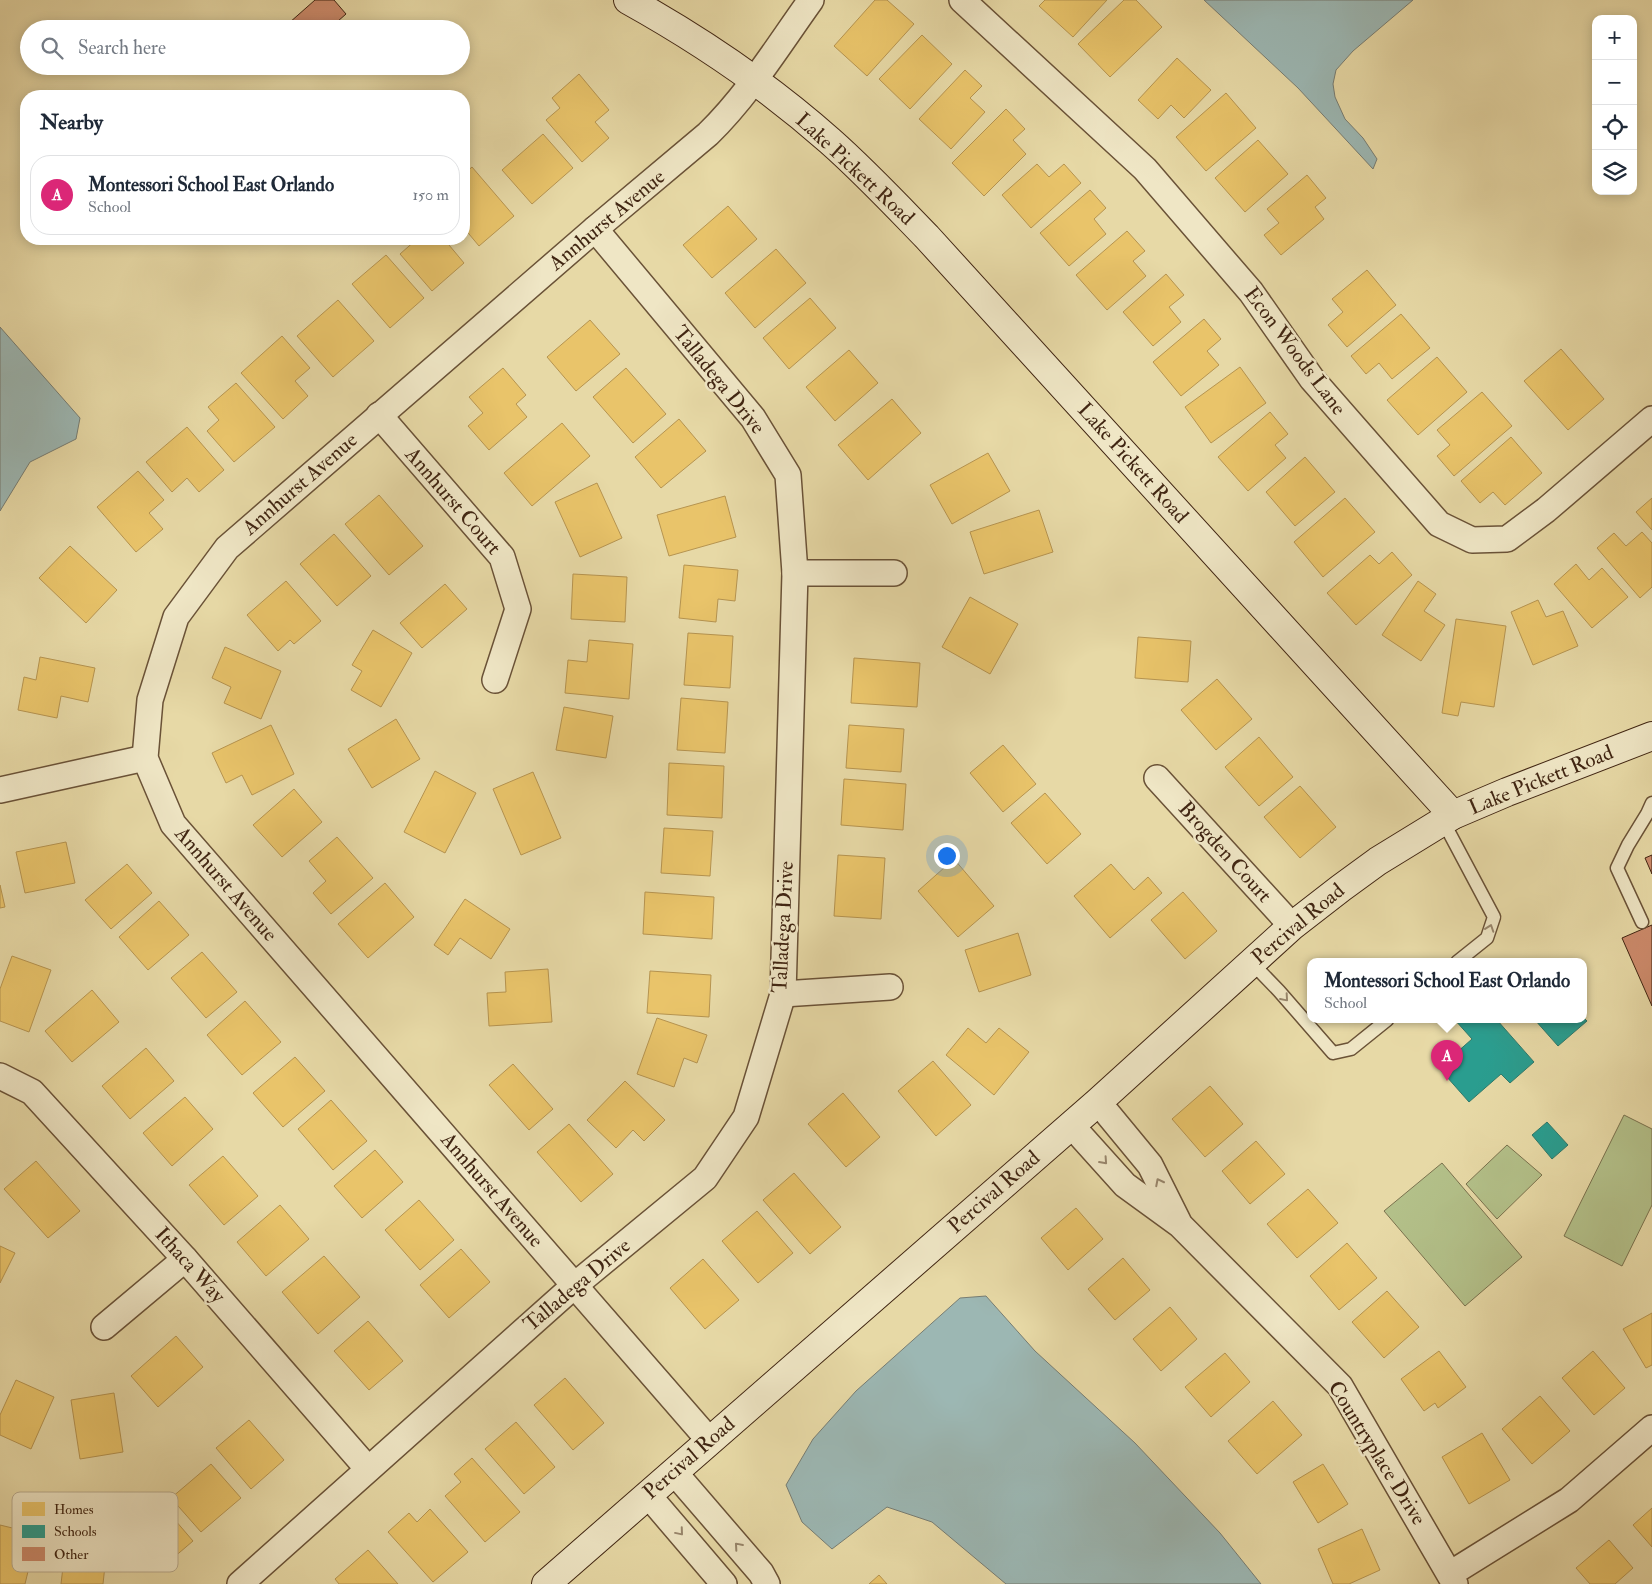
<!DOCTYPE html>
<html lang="en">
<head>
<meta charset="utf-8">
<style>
	:root { --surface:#fff; --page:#f2f2f3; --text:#1f2937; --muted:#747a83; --line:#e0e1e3; --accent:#db2777 }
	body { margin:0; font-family:"IM FELL Double Pica",serif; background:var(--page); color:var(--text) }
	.controls { position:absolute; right:15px; top:15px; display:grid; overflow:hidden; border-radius:10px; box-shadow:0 2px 12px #0003 }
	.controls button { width:45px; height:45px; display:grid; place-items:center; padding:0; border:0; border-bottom:1px solid var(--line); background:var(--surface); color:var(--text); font:25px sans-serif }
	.you { position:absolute; left:946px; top:855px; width:18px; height:18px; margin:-12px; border:4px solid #fff; border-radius:50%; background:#1a73e8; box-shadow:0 0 0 8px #1a73e833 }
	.badge { display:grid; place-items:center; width:32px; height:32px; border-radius:50%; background:var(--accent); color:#fff; font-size:16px; font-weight:700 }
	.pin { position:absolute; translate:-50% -41px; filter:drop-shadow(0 1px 2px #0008) }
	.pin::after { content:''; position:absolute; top:26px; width:18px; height:15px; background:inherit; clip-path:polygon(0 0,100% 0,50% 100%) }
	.popup { position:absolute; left:1307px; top:958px; width:280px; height:65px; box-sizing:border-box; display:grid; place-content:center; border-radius:10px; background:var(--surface); filter:drop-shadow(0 1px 4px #0005); font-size:16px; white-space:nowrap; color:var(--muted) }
	.popup b { font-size:19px; color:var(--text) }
	.popup::after { content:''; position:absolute; left:50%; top:100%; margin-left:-10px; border:10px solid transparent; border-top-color:var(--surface) }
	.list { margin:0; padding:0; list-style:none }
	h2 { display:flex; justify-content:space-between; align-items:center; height:65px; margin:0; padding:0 20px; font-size:21px }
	h2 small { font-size:16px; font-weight:400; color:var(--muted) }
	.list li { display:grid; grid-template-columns:32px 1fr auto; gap:15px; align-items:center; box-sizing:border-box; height:80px; margin:0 10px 10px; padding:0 10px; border:1px solid var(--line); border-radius:20px }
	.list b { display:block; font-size:19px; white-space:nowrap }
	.list p { margin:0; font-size:16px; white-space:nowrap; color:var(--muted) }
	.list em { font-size:16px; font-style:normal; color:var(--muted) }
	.icon { flex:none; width:28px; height:28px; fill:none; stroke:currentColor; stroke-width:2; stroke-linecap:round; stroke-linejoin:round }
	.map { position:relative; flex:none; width:1652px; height:1584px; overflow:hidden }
	.search { position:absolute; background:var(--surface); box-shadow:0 2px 12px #0003; left:20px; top:20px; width:450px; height:55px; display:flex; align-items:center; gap:12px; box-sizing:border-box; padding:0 18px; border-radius:28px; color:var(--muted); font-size:19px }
	.panel { position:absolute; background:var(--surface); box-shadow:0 2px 12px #0003; left:20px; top:90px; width:450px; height:155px; border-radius:20px }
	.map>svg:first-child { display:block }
</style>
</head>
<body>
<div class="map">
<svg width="1652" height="1584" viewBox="0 0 1652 1584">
	<rect width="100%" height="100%" fill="#e7d9a6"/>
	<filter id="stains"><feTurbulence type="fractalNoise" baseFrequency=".004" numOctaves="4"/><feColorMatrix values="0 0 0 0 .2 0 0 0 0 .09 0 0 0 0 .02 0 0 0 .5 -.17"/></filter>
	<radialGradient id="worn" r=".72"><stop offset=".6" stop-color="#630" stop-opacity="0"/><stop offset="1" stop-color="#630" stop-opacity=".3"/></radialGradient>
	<!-- green -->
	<g fill="#b3c089" stroke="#7a724e">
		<path d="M1624,1115L1652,1129V1205L1622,1266L1564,1236Z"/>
		<path d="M1507,1145L1542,1175L1497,1219L1466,1184Z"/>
		<path d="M1442,1163L1522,1257L1465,1306L1384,1211Z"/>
	</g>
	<!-- water -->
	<g fill="#9cb7b3" stroke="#777d73">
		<path d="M1204,0H1413L1353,51L1336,70L1333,84L1335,97L1345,119L1363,138L1377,159L1373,169L1298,88Z"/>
		<path d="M0,327L80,418L76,439L30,462L0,511Z"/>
		<path d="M986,1296L1035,1351L1135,1443L1220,1533L1261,1584H1006L932,1522L887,1507L832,1549L802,1522L786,1485L813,1439L856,1391L960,1298Z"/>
	</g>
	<!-- homes -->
	<g fill="#e9c46a" stroke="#b69450">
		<path d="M875,0H887L914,24L867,76L834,46Z"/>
		<path d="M1045,0H1107L1073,37L1039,6Z"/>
		<path d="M1124,0H1136L1162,27L1110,77L1078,44Z"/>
		<path d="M922,35L952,64L910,109L879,79Z"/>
		<path d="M1177,58L1211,90L1184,118L1171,105L1158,119L1138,100Z"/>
		<path d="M965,70L982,86L970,98L985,112L951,149L919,119Z"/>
		<path d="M579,74L609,110L595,122L609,138L582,162L546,120L560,108L552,98Z"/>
		<path d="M1226,93L1256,128L1206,171L1176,137Z"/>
		<path d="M1006,109L1025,129L1013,140L1026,154L984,196L952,163Z"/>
		<path d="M543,134L573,168L532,204L502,170Z"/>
		<path d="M1258,140L1288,174L1245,212L1215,178Z"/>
		<path d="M1037,164L1049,177L1064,164L1081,183L1031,228L1002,195Z"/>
		<path d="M472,167L514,216L479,246L464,228V174Z"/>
		<path d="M1307,175L1326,198L1315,207L1324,219L1281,255L1264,235L1279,223L1267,209Z"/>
		<path d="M1090,190L1106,208L1094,219L1106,234L1069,266L1040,233Z"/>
		<path d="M728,206L757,239L712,278L683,245Z"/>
		<path d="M1127,231L1145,251L1133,261L1146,276L1107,310L1076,275Z"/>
		<path d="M417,239H444L464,263L432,291L400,254Z"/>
		<path d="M776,249L806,283L755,328L725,293Z"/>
		<path d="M386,255L424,298L390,328L352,284Z"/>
		<path d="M1367,270L1396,305L1347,347L1328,325L1343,312L1332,299Z"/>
		<path d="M1166,274L1184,295L1169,307L1181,322L1153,346L1123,312Z"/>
		<path d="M810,298L836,328L789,369L763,338Z"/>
		<path d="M338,300L374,341L333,377L297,336Z"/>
		<path d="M1401,314L1430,348L1392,379L1379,363L1366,374L1351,356Z"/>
		<path d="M1204,319L1221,339L1207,351L1219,365L1181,396L1153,362Z"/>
		<path d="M590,320L620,354L576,391L547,357Z"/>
		<path d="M282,336L310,368L295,381L308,396L283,419L241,373Z"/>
		<path d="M1561,349L1604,399L1568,430L1524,381Z"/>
		<path d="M849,350L878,383L835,421L806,387Z"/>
		<path d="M1437,357L1467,392L1418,435L1387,400Z"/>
		<path d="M1240,367L1266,403L1211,443L1185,407Z"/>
		<path d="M503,368L526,395L516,404L527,417L489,450L468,426L483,413L469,397Z"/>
		<path d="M626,368L666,414L633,443L593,397Z"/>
		<path d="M236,383L275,427L234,462L207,431L219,420L208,407Z"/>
		<path d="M1482,392L1512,426L1454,476L1437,456L1450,445L1437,430Z"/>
		<path d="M892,399L921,433L868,480L838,445Z"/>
		<path d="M1270,412L1288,434L1275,445L1286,458L1248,491L1218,457Z"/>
		<path d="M679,419L706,451L661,488L635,457Z"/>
		<path d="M562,423L590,456L532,506L504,473Z"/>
		<path d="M187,427L224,470L199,492L187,478L172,492L146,462Z"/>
		<path d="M1511,437L1542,473L1505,505L1493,492L1480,503L1461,481Z"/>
		<path d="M988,453L1010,491L952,524L930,485Z"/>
		<path d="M1305,457L1335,492L1295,526L1266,492Z"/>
		<path d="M138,471L164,500L149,513L163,529L136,552L97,507Z"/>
		<path d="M597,483L622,538L580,557L555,502Z"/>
		<path d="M379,495L423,546L389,575L345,524Z"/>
		<path d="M725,496L736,537L669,556L657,515Z"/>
		<path d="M1345,498L1375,532L1323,577L1294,542Z"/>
		<path d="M1652,498V530L1636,512Z"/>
		<path d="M1039,510L1053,552L984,574L970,532Z"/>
		<path d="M1642,532L1652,543V587L1640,598L1597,548L1614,533L1626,546Z"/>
		<path d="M334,534L371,576L337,606L300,564Z"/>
		<path d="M70,546L117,590L86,623L39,578Z"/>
		<path d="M1392,552L1412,575L1356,625L1327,593L1370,555L1379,564Z"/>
		<path d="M1576,564L1589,580L1602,568L1628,597L1592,628L1554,584Z"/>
		<path d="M684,565L738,570L735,601L718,599L716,622L679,618Z"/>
		<path d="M573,574L627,577L625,622L571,619Z"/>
		<path d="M286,581L321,621L294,644L290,640L278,651L247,615Z"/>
		<path d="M1418,581L1436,594L1424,611L1445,625L1421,661L1382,635Z"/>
		<path d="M445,584L467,609L422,648L400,623Z"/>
		<path d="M970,597L1018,624L990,674L942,647Z"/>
		<path d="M1538,600L1546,617L1563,611L1578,646L1533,665L1511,612Z"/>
		<path d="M1456,619L1506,626L1494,707L1461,702L1458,716L1442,713Z"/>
		<path d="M373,630L412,653L381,707L351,690L362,671L352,665Z"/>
		<path d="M688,633L733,636L730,688L684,685Z"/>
		<path d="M1138,637L1191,641L1188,682L1135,678Z"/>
		<path d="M589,640L633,644L629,699L565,693L568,660L587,662Z"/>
		<path d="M225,647L281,671L261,719L224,703L231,687L212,678Z"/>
		<path d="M40,657L95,668L88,702L61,696L57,718L18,710L24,677L36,680Z"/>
		<path d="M854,658L920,663L917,707L851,703Z"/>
		<path d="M1217,679L1252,719L1216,750L1181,710Z"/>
		<path d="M681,698L728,702L725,753L677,750Z"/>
		<path d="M564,707L613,716L606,758L556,750Z"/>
		<path d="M396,719L420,759L372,788L348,749Z"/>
		<path d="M271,725L294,774L252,795L242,775L226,783L212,753Z"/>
		<path d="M849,725L904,729L901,772L846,768Z"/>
		<path d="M1259,737L1293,777L1259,806L1225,767Z"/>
		<path d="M1003,745L1036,784L1003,812L970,773Z"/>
		<path d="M669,763L724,766L722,818L667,815Z"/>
		<path d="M435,771L476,793L445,853L404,832Z"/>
		<path d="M533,772L561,838L521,855L493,789Z"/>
		<path d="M844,779L906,784L903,830L841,825Z"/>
		<path d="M1300,786L1336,827L1300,858L1264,817Z"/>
		<path d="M294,789L322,822L282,857L253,825Z"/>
		<path d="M1045,793L1081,834L1047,864L1011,823Z"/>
		<path d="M664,828L713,831L710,876L661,873Z"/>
		<path d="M337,837L373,878L331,914L313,893L326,881L309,861Z"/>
		<path d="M66,842L75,883L25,893L16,852Z"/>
		<path d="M838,855L885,858L881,919L834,916Z"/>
		<path d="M954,859L994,906L958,937L918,891Z"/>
		<path d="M127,864L152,893L111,929L85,900Z"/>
		<path d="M1111,864L1134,890L1148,877L1162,893L1110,938L1074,896Z"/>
		<path d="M385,883L414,917L368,958L338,924Z"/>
		<path d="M0,885L5,907L0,908Z"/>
		<path d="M645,892L714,897L712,939L643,934Z"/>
		<path d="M1183,892L1217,931L1185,959L1151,920Z"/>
		<path d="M465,899L510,929L491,959L460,938L448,955L434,945Z"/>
		<path d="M159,901L189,935L148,970L119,937Z"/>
		<path d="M1018,933L1031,975L979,992L965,950Z"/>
		<path d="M202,952L237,992L206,1018L171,978Z"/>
		<path d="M12,956L51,970L29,1032L0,1021V989Z"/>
		<path d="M548,969L552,1022L489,1026L487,993L506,992L505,972Z"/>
		<path d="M650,971L711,975L709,1017L647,1013Z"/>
		<path d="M92,990L119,1022L72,1062L45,1031Z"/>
		<path d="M245,1001L281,1042L242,1075L207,1035Z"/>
		<path d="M657,1018L707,1035L697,1063L684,1058L674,1087L637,1074Z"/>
		<path d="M968,1028L986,1043L999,1028L1029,1052L994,1095L946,1055Z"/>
		<path d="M146,1048L174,1081L130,1119L102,1086Z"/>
		<path d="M295,1057L325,1091L283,1127L253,1093Z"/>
		<path d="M933,1061L971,1105L936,1136L898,1091Z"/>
		<path d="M513,1064L553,1109L529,1130L489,1085Z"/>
		<path d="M625,1081L665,1120L644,1141L633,1130L616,1148L587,1120Z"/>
		<path d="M1210,1086L1243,1124L1205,1157L1172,1119Z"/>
		<path d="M843,1093L880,1137L846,1167L808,1124Z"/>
		<path d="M185,1097L213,1129L172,1166L143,1133Z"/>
		<path d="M331,1100L367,1141L333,1170L298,1129Z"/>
		<path d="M569,1124L613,1174L581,1202L537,1152Z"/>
		<path d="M1256,1141L1285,1174L1250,1204L1222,1171Z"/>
		<path d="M375,1150L403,1182L362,1218L334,1186Z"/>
		<path d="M223,1156L258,1196L224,1225L189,1185Z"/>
		<path d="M36,1161L80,1211L48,1238L4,1189Z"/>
		<path d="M794,1173L841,1227L810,1254L763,1200Z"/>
		<path d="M1308,1189L1338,1223L1297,1258L1267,1224Z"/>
		<path d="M419,1200L454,1240L420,1270L385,1230Z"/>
		<path d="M280,1205L309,1239L266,1276L237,1242Z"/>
		<path d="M1076,1208L1103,1239L1068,1270L1041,1238Z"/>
		<path d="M757,1211L793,1253L758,1283L722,1241Z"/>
		<path d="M1347,1243L1377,1278L1339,1310L1310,1276Z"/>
		<path d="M0,1246L15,1253L0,1283Z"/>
		<path d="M461,1249L490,1282L449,1318L420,1285Z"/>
		<path d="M324,1256L360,1297L318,1334L282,1292Z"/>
		<path d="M1123,1258L1150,1290L1115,1320L1088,1289Z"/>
		<path d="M703,1259L739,1300L705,1329L670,1288Z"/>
		<path d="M1387,1291L1419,1327L1384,1358L1352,1322Z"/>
		<path d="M1170,1307L1197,1339L1161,1371L1133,1339Z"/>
		<path d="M1652,1313V1365L1646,1368L1623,1329Z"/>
		<path d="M368,1321L403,1361L369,1390L334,1351Z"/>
		<path d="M176,1336L203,1367L158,1407L131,1376Z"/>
		<path d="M1439,1351L1466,1387L1438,1408L1435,1403L1424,1411L1401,1379Z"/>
		<path d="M1593,1351L1625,1388L1594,1415L1562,1378Z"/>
		<path d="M1225,1353L1250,1382L1211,1417L1185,1387Z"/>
		<path d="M565,1378L604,1423L573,1450L534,1405Z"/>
		<path d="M16,1380L54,1397L31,1449L0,1435V1415Z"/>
		<path d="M114,1393L123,1452L80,1459L71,1400Z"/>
		<path d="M1540,1396L1570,1431L1532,1464L1502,1429Z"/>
		<path d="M1273,1401L1302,1435L1257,1474L1228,1441Z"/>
		<path d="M249,1420L284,1460L251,1489L216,1448Z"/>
		<path d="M516,1422L555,1467L524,1494L485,1449Z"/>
		<path d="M1482,1433L1510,1480L1469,1504L1442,1457Z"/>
		<path d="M472,1458L520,1512L485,1542L445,1496L461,1482L454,1474Z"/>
		<path d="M211,1464L241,1498L201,1532L171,1498Z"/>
		<path d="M1323,1464L1348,1504L1318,1523L1293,1482Z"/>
		<path d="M157,1499L193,1541L159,1570L123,1528Z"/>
		<path d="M1652,1508V1547L1633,1525Z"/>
		<path d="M430,1509L468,1552L433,1582L388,1532L409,1513L417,1522Z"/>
		<path d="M68,1524L109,1528L103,1584H61Z"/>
		<path d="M0,1525L37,1534L25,1584H0Z"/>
		<path d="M1362,1529L1380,1570L1349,1584H1333L1318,1549Z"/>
		<path d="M1609,1540L1633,1568L1615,1584H1590L1576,1568Z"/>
		<path d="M368,1550L398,1584H339L335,1579Z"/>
		<path d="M879,1575L887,1584H869Z"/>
	</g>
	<!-- schools -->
	<g fill="#2a9d8f" stroke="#31796a">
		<path d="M1583,1017L1587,1021L1558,1046L1535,1020H1583Z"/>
		<path d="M1455,1020H1497L1534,1062L1510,1083L1501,1074L1469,1102L1439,1068L1472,1039Z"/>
		<path d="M1547,1122L1568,1145L1552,1159L1532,1135Z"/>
	</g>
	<!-- building -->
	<g fill="#cd8b6c" stroke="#402512">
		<path d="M315,0H334L346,14L329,29H294L289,23Z"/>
		<path d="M1652,855V874L1645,858Z"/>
		<path d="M1652,925V1006L1622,938Z"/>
	</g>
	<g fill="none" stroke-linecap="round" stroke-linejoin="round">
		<!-- lane casing -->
		<g stroke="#6a5237" stroke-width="15">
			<g id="lane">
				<path d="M1443,821L1494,917L1487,938L1457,962"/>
				<path d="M1642,922L1617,868L1628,845L1647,814L1652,803"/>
				<path d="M1252,963L1279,991L1333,1053L1351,1049L1387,1020"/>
			</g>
		</g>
		<!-- street casing -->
		<g stroke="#6a5237" stroke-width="28">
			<g id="street">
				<path d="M962,0L1145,169L1251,292L1312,379L1439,524L1472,540L1507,539L1546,510L1652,419"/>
				<path d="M379,415L502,557L518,609L495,680"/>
				<path d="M795,573H894"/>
				<path d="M1157,778L1292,926"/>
				<path d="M0,790L145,758"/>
				<path d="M783,994L890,987"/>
				<path d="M0,1076L32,1092L185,1259L368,1469"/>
				<path d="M1098,1102L1150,1165L1178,1221"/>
				<path d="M1071,1125L1125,1185L1180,1225L1340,1386L1455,1584"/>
				<path d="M104,1327L185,1259"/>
				<path d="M709,1440L173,824L145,758L150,700L176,617L227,548L595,229L708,134C748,95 778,46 811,0"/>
				<path d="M674,1472L761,1573L767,1584"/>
				<path d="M648,1495L724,1584"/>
				<path d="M1450,1574L1569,1500L1652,1428"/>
				<path d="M240,1584L575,1285L705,1178L746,1117L783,994L795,573L788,475L753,418L595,229"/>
			</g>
		</g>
		<!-- secondary casing -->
		<g stroke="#402512" stroke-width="30">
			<g id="secondary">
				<path d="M628,0C700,40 768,86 830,141C864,171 895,204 927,237L1453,815"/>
				<path d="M546,1584L1098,1102L1292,926L1341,888L1378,861L1453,815L1507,792L1652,736"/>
			</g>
		</g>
		<!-- lane -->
		<use href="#lane" stroke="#efe6c5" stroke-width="12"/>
		<!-- street -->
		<use href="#street" stroke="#efe6c5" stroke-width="25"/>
		<!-- secondary -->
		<use href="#secondary" stroke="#efe6c5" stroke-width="28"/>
	</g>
	<!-- one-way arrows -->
	<defs><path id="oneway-chevron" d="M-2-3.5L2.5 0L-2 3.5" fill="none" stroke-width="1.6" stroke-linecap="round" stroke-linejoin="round" transform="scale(1.25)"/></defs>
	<g stroke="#98866c">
		<use href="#oneway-chevron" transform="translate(1490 928) rotate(-71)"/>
		<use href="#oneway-chevron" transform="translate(1285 998) rotate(49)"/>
		<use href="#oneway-chevron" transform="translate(1104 1161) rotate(48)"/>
		<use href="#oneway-chevron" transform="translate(1159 1182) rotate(-117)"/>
		<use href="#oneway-chevron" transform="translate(680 1532) rotate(50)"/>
		<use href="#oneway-chevron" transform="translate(738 1546) rotate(-131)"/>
	</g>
	<g text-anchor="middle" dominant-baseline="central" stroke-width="5" stroke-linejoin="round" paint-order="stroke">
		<!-- street labels -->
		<g font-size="21" fill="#402512" stroke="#efe6c5">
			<text transform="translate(855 169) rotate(43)">Lake Pickett Road</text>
			<text transform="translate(607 220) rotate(-40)">Annhurst Avenue</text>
			<text transform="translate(1295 351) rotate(53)">Econ Woods Lane</text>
			<text transform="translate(719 380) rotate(51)">Talladega Drive</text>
			<text transform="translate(1133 463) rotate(48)">Lake Pickett Road</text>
			<text transform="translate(300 484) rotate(-41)">Annhurst Avenue</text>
			<text transform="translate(453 501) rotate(49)">Annhurst Court</text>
			<text transform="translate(1541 780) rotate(-22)">Lake Pickett Road</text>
			<text transform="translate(1225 852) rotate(48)">Brogden Court</text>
			<text transform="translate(226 884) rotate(49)">Annhurst Avenue</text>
			<text transform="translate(1298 924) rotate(-40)">Percival Road</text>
			<text transform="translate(783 927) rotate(-87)">Talladega Drive</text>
			<text transform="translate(492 1190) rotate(49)">Annhurst Avenue</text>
			<text transform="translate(994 1192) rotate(-41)">Percival Road</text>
			<text transform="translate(190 1265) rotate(48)">Ithaca Way</text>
			<text transform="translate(577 1285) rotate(-40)">Talladega Drive</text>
			<text transform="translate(1377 1453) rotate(58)">Countryplace Drive</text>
			<text transform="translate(689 1458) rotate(-41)">Percival Road</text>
		</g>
	</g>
	<!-- legend -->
	<rect x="12" y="1492" width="166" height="80" rx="8" fill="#efe6c5" stroke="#baac8f" stroke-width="1"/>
	<rect x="22" y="1502" width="23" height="14" fill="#e9c46a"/>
	<rect x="22" y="1525" width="23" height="13" fill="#2a9d8f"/>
	<rect x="22" y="1547" width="23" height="14" fill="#cd8b6c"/>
	<g font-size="14" fill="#402512">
		<text x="54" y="1514">Homes</text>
		<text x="54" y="1536">Schools</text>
		<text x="54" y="1559">Other</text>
	</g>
	<rect width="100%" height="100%" filter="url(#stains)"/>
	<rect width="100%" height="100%" fill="url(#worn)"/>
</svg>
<div class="controls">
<button>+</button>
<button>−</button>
<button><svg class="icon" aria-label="locate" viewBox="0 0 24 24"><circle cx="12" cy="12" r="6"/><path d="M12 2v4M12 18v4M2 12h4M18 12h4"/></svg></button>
<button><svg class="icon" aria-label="layers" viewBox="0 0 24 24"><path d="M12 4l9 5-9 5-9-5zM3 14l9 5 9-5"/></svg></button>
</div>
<div class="you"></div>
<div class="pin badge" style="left:1447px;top:1081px">A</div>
<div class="popup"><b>Montessori School East Orlando</b>School</div>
<div class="search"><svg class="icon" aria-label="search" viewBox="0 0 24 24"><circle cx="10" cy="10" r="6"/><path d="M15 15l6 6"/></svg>Search here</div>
<section class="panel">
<h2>Nearby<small></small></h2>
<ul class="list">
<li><span class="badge">A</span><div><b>Montessori School East Orlando</b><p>School</p></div><em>150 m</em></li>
</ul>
</section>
</div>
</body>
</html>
